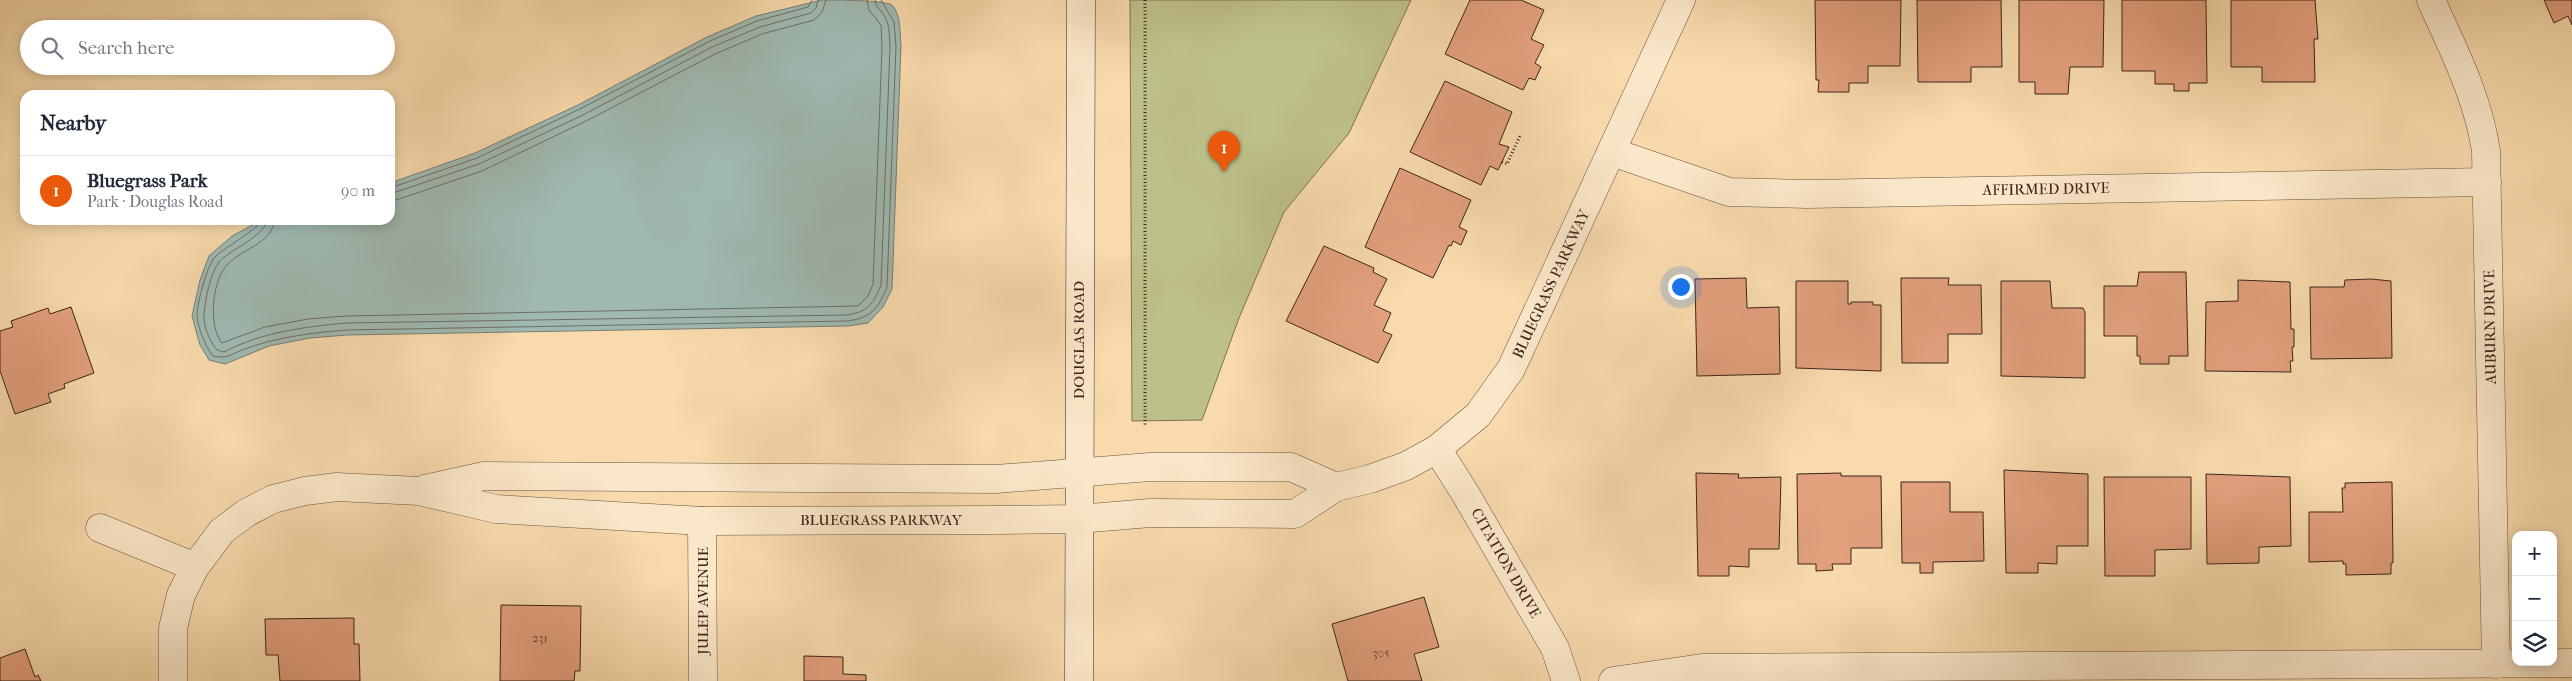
<!DOCTYPE html>
<html lang="en">
<head>
<meta charset="utf-8">
<style>
	:root { --surface:#fff; --page:#f2f2f3; --text:#1f2937; --muted:#747a83; --line:#e0e1e3; --accent:#ea580c }
	body { margin:0; font-family:"IM FELL French Canon",serif; background:var(--page); color:var(--text) }
	.controls { position:absolute; right:15px; bottom:15px; display:grid; overflow:hidden; border-radius:10px; box-shadow:0 2px 12px #0003 }
	.controls button { width:45px; height:45px; display:grid; place-items:center; padding:0; border:0; border-bottom:1px solid var(--line); background:var(--surface); color:var(--text); font:25px sans-serif }
	.you { position:absolute; left:1680px; top:286px; width:18px; height:18px; margin:-12px; border:4px solid #fff; border-radius:50%; background:#1a73e8; box-shadow:0 0 0 8px #1a73e833 }
	.badge { display:grid; place-items:center; width:32px; height:32px; border-radius:50%; background:var(--accent); color:#fff; font-size:16px; font-weight:700 }
	.pin { position:absolute; translate:-50% -41px; filter:drop-shadow(0 1px 2px #0008) }
	.pin::after { content:''; position:absolute; top:26px; width:18px; height:15px; background:inherit; clip-path:polygon(0 0,100% 0,50% 100%) }
	.list { margin:0; padding:0; list-style:none }
	h2 { display:flex; justify-content:space-between; align-items:center; height:65px; margin:0; padding:0 20px; font-size:21px }
	h2 small { font-size:16px; font-weight:400; color:var(--muted) }
	.list li { display:grid; grid-template-columns:32px 1fr auto; gap:15px; align-items:center; box-sizing:border-box; height:70px; padding:0 20px; border-top:1px solid var(--line) }
	.list b { display:block; font-size:19px; white-space:nowrap }
	.list p { margin:0; font-size:16px; white-space:nowrap; color:var(--muted) }
	.list em { font-size:16px; font-style:normal; color:var(--muted) }
	.icon { flex:none; width:28px; height:28px; fill:none; stroke:currentColor; stroke-width:2; stroke-linecap:round; stroke-linejoin:round }
	.map { position:relative; flex:none; width:2572px; height:681px; overflow:hidden }
	.search { position:absolute; background:var(--surface); box-shadow:0 2px 12px #0003; left:20px; top:20px; width:375px; height:55px; display:flex; align-items:center; gap:12px; box-sizing:border-box; padding:0 18px; border-radius:28px; color:var(--muted); font-size:19px }
	.panel { position:absolute; background:var(--surface); box-shadow:0 2px 12px #0003; left:20px; top:90px; width:375px; height:135px; border-radius:15px }
	.map>svg:first-child { display:block }
</style>
</head>
<body>
<div class="map">
<svg width="2572" height="681" viewBox="0 0 2572 681">
	<rect width="100%" height="100%" fill="#f8daac"/>
	<filter id="stains"><feTurbulence type="fractalNoise" baseFrequency=".004" numOctaves="4"/><feColorMatrix values="0 0 0 0 .2 0 0 0 0 .09 0 0 0 0 .02 0 0 0 .5 -.17"/></filter>
	<radialGradient id="worn" r=".72"><stop offset=".6" stop-color="#630" stop-opacity="0"/><stop offset="1" stop-color="#630" stop-opacity=".3"/></radialGradient>
	<!-- green -->
	<path fill="#bec089" stroke="#7e7252" d="M1130,0H1411L1349,133L1284,212L1239,318L1202,420L1132,421Z"/>
	<!-- water -->
	<path fill="#9fb9b1" stroke="#787d75" d="M822,0C837,0 882,0 892,5C901,14 900,34 901,46L892,289L883,307L868,323L848,326L347,335L310,338L269,346L225,364L209,360L200,345L192,316L200,280L209,256L232,236L262,220H390V183L475,153L578,105L707,37L756,16Z"/>
	<g fill="none" stroke-linecap="round" stroke-linejoin="round">
		<!-- shore -->
		<g stroke="#6e6e66" stroke-width="1">
			<path d="M390,188L477,158L580,109L710,41L757,21L808,7L812,0"/>
			<path d="M390,194L479,164L583,115L712,47L760,27L811,13L816,8L818,0"/>
			<path d="M390,202L482,171L586,121L715,54L762,34L814,20L822,12L826,0"/>
			<path d="M261,220C260,229 223,248 214,258C207,267 196,306 197,317C199,330 205,346 213,356C228,359 229,355 242,350C276,337 311,333 346,330L847,321C871,318 878,309 887,287L896,46L894,22L881,0"/>
			<path d="M267,220C266,236 230,249 219,262C210,274 205,300 204,315C203,326 210,342 217,350L224,352C262,332 304,327 346,323L847,315C867,312 873,305 881,285L890,46C889,36 890,26 885,17C882,10 876,9 875,0"/>
			<path d="M274,220C274,243 239,250 226,266C212,283 208,326 222,343L265,327L308,319L346,316L858,306L868,296L873,284L882,47L881,25L869,10L867,0"/>
		</g>
	</g>
	<!-- building -->
	<g fill="#e2a07d" stroke="#3d241a">
		<path d="M1470,0H1521L1544,10L1531,39L1544,45L1535,63L1541,67L1535,80L1529,78L1523,90L1445,54Z"/>
		<path d="M1815,0H1901L1900,66H1868V83H1849V92H1818L1819,80H1816Z"/>
		<path d="M1917,0H2001L2002,67H1971V82H1918Z"/>
		<path d="M2019,0H2104L2103,67H2070L2068,94H2035V82H2019Z"/>
		<path d="M2122,0H2206L2207,83H2189V91H2174V84H2155V71H2122Z"/>
		<path d="M2231,0H2315L2318,39H2314L2315,82H2262V67H2231Z"/>
		<path d="M2544,0H2572V25L2568,16L2554,23Z"/>
		<path d="M1445,81L1512,112L1499,144L1509,147L1498,170L1490,166L1481,185L1410,152Z"/>
		<path d="M1400,168L1471,200L1459,227L1467,231L1461,245L1453,241L1451,246L1449,245L1433,278L1365,247Z"/>
		<path d="M1324,246L1374,268L1373,272L1387,279L1374,305L1391,313L1383,331L1392,335L1378,363L1286,321Z"/>
		<path d="M2139,272H2186L2188,356H2169V364H2140V356H2137V336H2104V286H2137Z"/>
		<path d="M1746,278L1747,308L1779,307L1780,374L1697,376L1695,279Z"/>
		<path d="M1901,278H1949L1948,285H1981L1982,334H1948V363H1902Z"/>
		<path d="M2371,279L2391,281L2392,358L2311,359L2310,287H2344L2345,280Z"/>
		<path d="M2238,280L2290,282L2291,329H2294V347H2292L2293,361H2290L2291,372L2205,371L2206,302L2238,301Z"/>
		<path d="M1796,281H1848V304H1851V302H1873V305H1881V371L1796,368Z"/>
		<path d="M2001,281H2050L2052,308H2083L2085,312V378L2001,376Z"/>
		<path d="M71,307L94,373L64,384L65,388L48,394L51,402L15,414L0,371V331L13,327L11,321L48,308L50,314Z"/>
		<path d="M2004,470L2088,474V546H2057V564L2038,563V573H2006Z"/>
		<path d="M1696,473L1739,474L1738,478L1781,477L1779,549H1749V567L1729,566V576H1698Z"/>
		<path d="M1841,473V476H1881L1882,548H1851V564H1832L1833,570L1816,571V564H1798L1797,474Z"/>
		<path d="M2206,474L2290,477L2291,546L2259,547V563L2207,564Z"/>
		<path d="M2104,477H2191V549L2155,550V576H2105Z"/>
		<path d="M1901,482H1950V512H1983L1984,561L1933,562V573H1920V563H1902Z"/>
		<path d="M2392,482L2393,563H2391V574L2346,575V564H2343V561L2309,562V512H2343L2342,488H2345V483Z"/>
		<path d="M1424,597L1439,647L1414,654L1422,681H1348L1332,624Z"/>
		<path d="M501,605L581,606L580,671H575L574,681H500Z"/>
		<path d="M354,618V644H359L360,681H280L278,655H266L265,619Z"/>
		<path d="M25,649L35,677L38,675L41,681H0V658Z"/>
		<path d="M804,656L843,657V674L866,675V681H804Z"/>
	</g>
	<g fill="none" stroke-linecap="round" stroke-linejoin="round">
		<!-- street casing -->
		<g stroke="#6c523e" stroke-width="29">
			<g id="street">
				<path d="M2431,0C2453,49 2478,97 2486,151L2496,664"/>
				<path d="M1612,152L1729,192L1807,194L2487,182"/>
				<path d="M1437,449L1465,493L1555,648L1566,681"/>
				<path d="M425,489L484,476L996,479L1150,467H1291L1336,487"/>
				<path d="M702,521L703,681"/>
				<path d="M100,528L195,567"/>
				<path d="M173,681V628L181,595L195,567L222,531L246,513L273,499L305,491L337,487L419,491L496,509L702,521L996,520L1079,519L1150,513L1295,514L1336,487L1370,479L1406,466L1437,449L1478,415L1511,369L1681,0"/>
				<path d="M1613,681L1702,668L2572,663"/>
			</g>
		</g>
		<!-- secondary casing -->
		<g stroke="#3d241a" stroke-width="29">
			<path id="secondary" d="M1079,681L1081,0"/>
		</g>
		<!-- path -->
		<g stroke="#3d241a" stroke-width="3" stroke-dasharray="1 2.5" stroke-linecap="butt">
			<path d="M1145,0V425"/>
			<path d="M1502,162L1507,164L1520,136"/>
		</g>
		<!-- street -->
		<use href="#street" stroke="#fae7c9" stroke-width="28"/>
		<!-- secondary -->
		<use href="#secondary" stroke="#fae7c9" stroke-width="28"/>
	</g>
	<g text-anchor="middle" dominant-baseline="central" stroke-width="5" stroke-linejoin="round" paint-order="stroke">
		<!-- number labels -->
		<g font-size="12" fill="#664333">
			<text x="540" y="638">231</text>
			<text x="1381" y="653">305</text>
		</g>
		<!-- street labels -->
		<g font-size="15" fill="#3d241a" stroke="#fae7c9">
			<text transform="translate(2046 189) rotate(-1)">AFFIRMED DRIVE</text>
			<text transform="translate(1551 284) rotate(-65)">BLUEGRASS PARKWAY</text>
			<text transform="translate(2490 327) rotate(-91)">AUBURN DRIVE</text>
			<text transform="translate(1079 340) rotate(-90)">DOUGLAS ROAD</text>
			<text x="881" y="520">BLUEGRASS PARKWAY</text>
			<text transform="translate(1506 563) rotate(60)">CITATION DRIVE</text>
			<text transform="translate(703 601) rotate(-90)">JULEP AVENUE</text>
		</g>
	</g>
	<rect width="100%" height="100%" filter="url(#stains)"/>
	<rect width="100%" height="100%" fill="url(#worn)"/>
</svg>
<div class="controls">
<button>+</button>
<button>−</button>
<button><svg class="icon" aria-label="layers" viewBox="0 0 24 24"><path d="M12 4l9 5-9 5-9-5zM3 14l9 5 9-5"/></svg></button>
</div>
<div class="you"></div>
<div class="pin badge" style="left:1224px;top:172px">1</div>
<div class="search"><svg class="icon" aria-label="search" viewBox="0 0 24 24"><circle cx="10" cy="10" r="6"/><path d="M15 15l6 6"/></svg>Search here</div>
<section class="panel">
<h2>Nearby<small></small></h2>
<ul class="list">
<li><span class="badge">1</span><div><b>Bluegrass Park</b><p>Park · Douglas Road</p></div><em>90 m</em></li>
</ul>
</section>
</div>
</body>
</html>
